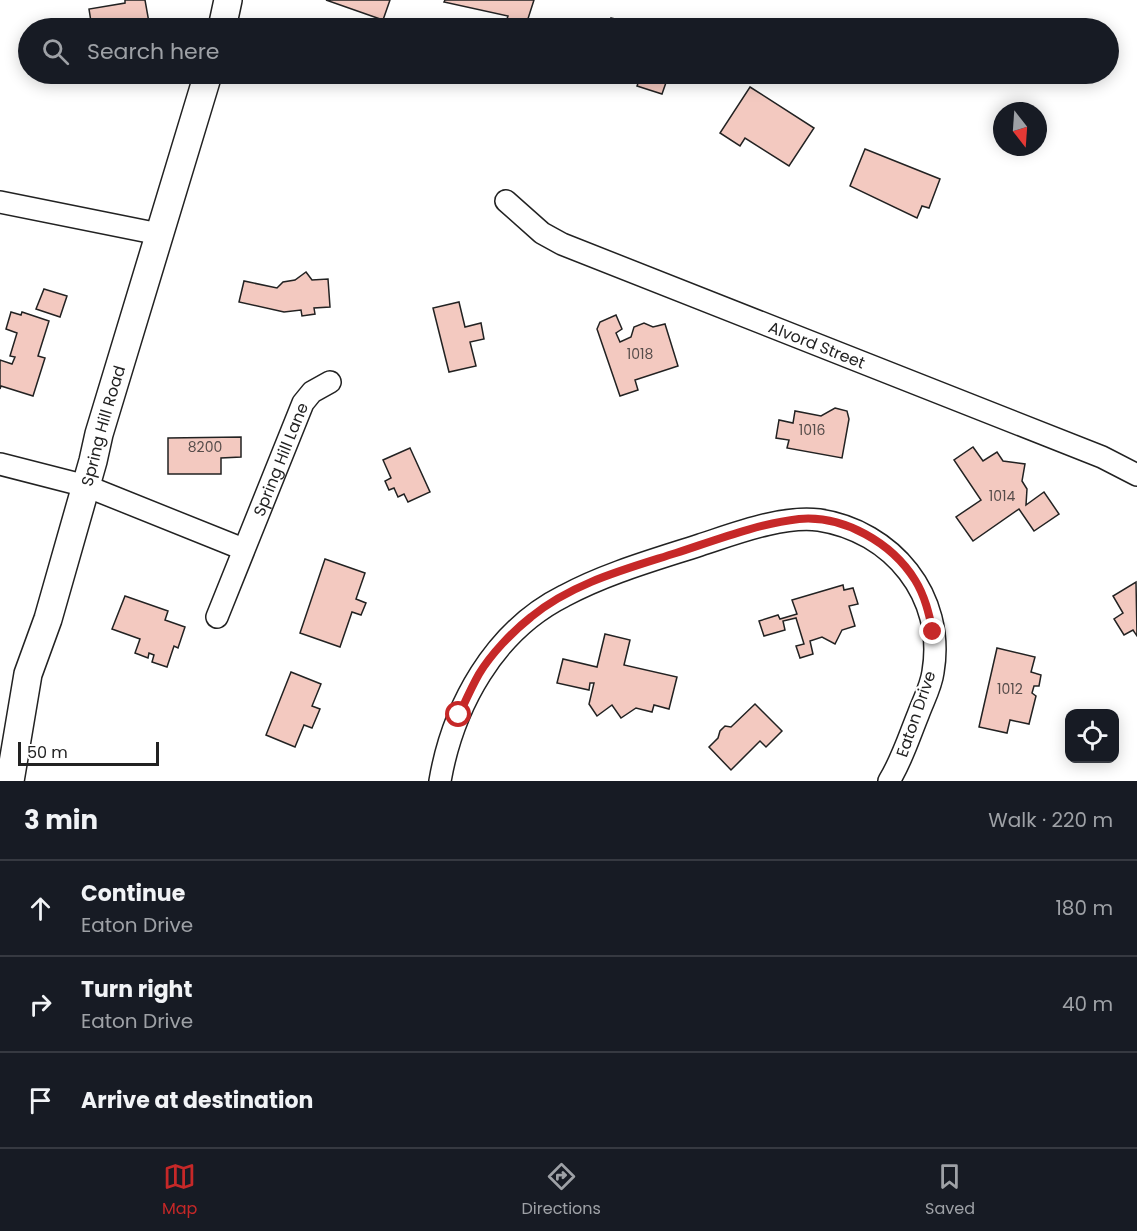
<!DOCTYPE html>
<html lang="en">
<head>
<meta charset="utf-8">
<style>
	:root { --surface:#171b24; --page:#20242c; --text:#f1f3f6; --muted:#9ea1a6; --line:#363941; --accent:#c62828 }
	body { margin:0; font-family:Poppins,sans-serif; background:var(--page); color:var(--text) }
	.controls { position:absolute; right:18px; bottom:18px; display:grid; overflow:hidden; border-radius:12px; box-shadow:0 3px 15px #0003 }
	.controls button { width:54px; height:54px; display:grid; place-items:center; padding:0; border:0; border-bottom:2px solid var(--line); background:var(--surface); color:var(--text); font:30px sans-serif }
	.compass { position:absolute; left:993px; top:102px; width:54px; height:54px; border-radius:50%; background:var(--surface); box-shadow:0 3px 15px #0003; rotate:163deg }
	.scale { position:absolute; left:18px; bottom:15px; width:141px; box-sizing:border-box; padding-left:6px; border:3px solid #222; border-top:0; font-size:16px; line-height:21px; white-space:nowrap; color:#222; -webkit-text-stroke:4px #fff; paint-order:stroke }
	.stop { position:absolute; width:18px; height:18px; margin:-14px; border:4px solid #c62828; border-radius:50%; background:#fff }
	.stop.end { background:#c62828; border-color:#fff; box-shadow:0 2px 6px #0008 }
	.list { margin:0; padding:0; list-style:none }
	h2 { display:flex; justify-content:space-between; align-items:center; height:78px; margin:0; padding:0 24px; font-size:26px }
	h2 small { font-size:20px; font-weight:400; color:var(--muted) }
	.list li { display:grid; grid-template-columns:39px 1fr auto; gap:18px; align-items:center; box-sizing:border-box; height:96px; padding:0 24px; border-top:2px solid var(--line) }
	.list b { display:block; font-size:22px; white-space:nowrap }
	.list p { margin:0; font-size:20px; white-space:nowrap; color:var(--muted) }
	.list em { font-size:20px; font-style:normal; color:var(--muted) }
	.icon { flex:none; width:33px; height:33px; fill:none; stroke:currentColor; stroke-width:2; stroke-linecap:round; stroke-linejoin:round }
	.map { position:relative; flex:none; width:1137px; height:781px; overflow:hidden }
	.search { position:absolute; background:var(--surface); box-shadow:0 3px 15px #0003; left:18px; right:18px; top:18px; height:66px; display:flex; align-items:center; gap:15px; box-sizing:border-box; padding:0 21px; border-radius:33px; color:var(--muted); font-size:22px }
	.sheet { height:366px; background:var(--surface) }
	nav { display:flex; justify-content:space-around; align-items:center; box-sizing:border-box; height:84px; border-top:2px solid var(--line); background:var(--surface); font-size:16px; color:var(--muted) }
	nav a { display:grid; justify-items:center; gap:3px }
	nav .on { color:var(--accent) }
	.map>svg:first-child { display:block }
</style>
</head>
<body>
<div class="map">
<svg width="1137" height="781" viewBox="0 0 1137 781">
	<rect width="100%" height="100%" fill="#fff"/>
	<!-- building -->
	<g fill="#f3c9c0" stroke="#222" stroke-width="1.5">
		<path d="M125,0H145L150,28H92L89,9L125,3Z"/>
		<path d="M326,0H390L383,20Z"/>
		<path d="M445,0H534L525,28H504L508,16L444,2Z"/>
		<path d="M611,18L654,28H608Z"/>
		<path d="M633,74H669L662,94L637,86L641,75Z"/>
		<path d="M750,87L814,128L789,166L745,138L740,146L720,133Z"/>
		<path d="M865,149L940,179L929,208L922,206L917,218L850,186Z"/>
		<path d="M306,272L312,280L328,279L330,307L314,308L315,314L302,316L301,310L284,312L239,302L244,281L277,288L283,282L295,280Z"/>
		<path d="M44,289L67,296L60,317L36,309Z"/>
		<path d="M459,302L465,327L481,323L484,339L470,342L476,366L449,372L433,308Z"/>
		<path d="M11,312L21,315L22,312L49,321L38,356L45,358L33,396L1,386L0,389V360L12,364L15,357L10,356L17,333L6,329Z"/>
		<path d="M616,315L622,329L616,333L620,342L631,337L634,327L644,323L653,327L665,324L678,366L635,380L638,390L620,396L597,329L600,322Z"/>
		<path d="M835,408L847,411L849,419L842,458L787,448L789,440L776,438L779,420L793,423L795,411L821,416Z"/>
		<path d="M241,437V457L221,458V474H168V438Z"/>
		<path d="M973,447L983,461L997,452L1003,461L1025,464L1022,481L1027,489L1026,505L1044,492L1059,514L1034,531L1019,509L973,541L956,517L981,500L954,460Z"/>
		<path d="M410,448L430,492L408,502L404,494L398,497L394,488L389,490L385,481L391,478L383,460Z"/>
		<path d="M325,559L365,573L356,599L366,603L361,615L352,612L340,647L300,633Z"/>
		<path d="M1136,582L1137,636L1133,630L1124,635L1114,619L1123,613L1113,596Z"/>
		<path d="M843,585L844,590L853,588L858,604L849,606L855,626L842,630L835,644L822,637L810,641L813,654L800,658L796,646L804,644L796,618L783,621L785,630L764,636L759,621L778,615L780,619L797,614L792,600Z"/>
		<path d="M125,596L168,611L165,620L185,627L178,648L174,646L167,667L152,662L154,655L149,653L148,658L135,653L140,639L112,629Z"/>
		<path d="M605,634L630,640L624,665L677,677L669,709L654,705L652,712L636,708L621,718L612,705L597,716L589,704L594,683H590L589,690L557,683L563,659L597,667Z"/>
		<path d="M997,648L1035,657L1031,672L1041,675L1039,686H1034L1032,693L1036,696L1029,724L1010,720L1007,733L979,727Z"/>
		<path d="M291,672L321,684L312,706L320,709L312,728L304,725L295,747L266,735Z"/>
		<path d="M755,704L782,731L766,747L760,741L731,770L709,747L718,738L720,731L725,726L731,727Z"/>
	</g>
	<g fill="none" stroke-linecap="round" stroke-linejoin="round">
		<!-- minor casing -->
		<g stroke="#222" stroke-width="24">
			<g id="minor">
				<path id="s1" d="M506,201L542,233L562,244L1102,457L1137,475"/>
				<path d="M0,202L159,234"/>
				<path d="M0,464L86,486L243,549"/>
				<path id="s2" d="M217,617L303,403L312,392L330,382"/>
				<path d="M440,781C453,706 494,631 564,596C607,573 654,560 700,545C734,534 783,515 819,520C892,531 946,596 933,672C931,687 923,701 918,715C909,737 902,760 889,781"/>
			</g>
		</g>
		<!-- major casing -->
		<g stroke="#222" stroke-width="30">
			<g id="major">
				<path d="M222,28L228,0"/>
				<path id="s3" d="M10,781L28,674L48,619L93,461L99,434L208,74"/>
			</g>
		</g>
		<!-- minor -->
		<use href="#minor" stroke="#fff" stroke-width="21"/>
		<!-- major -->
		<use href="#major" stroke="#fff" stroke-width="27"/>
	</g>
	<g fill="none" stroke-linecap="round" stroke-linejoin="round">
		<!-- route -->
		<path stroke="#c62828" stroke-width="8" d="M459,715C465,702 471,688 479,674C491,654 512,632 531,617C572,583 626,569 676,553C716,540 757,524 799,519C844,515 892,543 915,580C925,596 929,614 933,632"/>
	</g>
	<g text-anchor="middle" dominant-baseline="central" stroke-width="4.5" stroke-linejoin="round" paint-order="stroke">
		<!-- number labels -->
		<g font-size="14" fill="#564c4a">
			<text x="640" y="354">1018</text>
			<text x="812" y="430">1016</text>
			<text x="205" y="447">8200</text>
			<text x="1002" y="496">1014</text>
			<text x="1010" y="689">1012</text>
		</g>
		<!-- street labels -->
		<g font-size="16" fill="#222" stroke="#fff">
			<text stroke="none"><textPath href="#s1" startOffset="345">Alvord Street</textPath></text>
			<text stroke="none"><textPath href="#s3" startOffset="368">Spring Hill Road</textPath></text>
			<text stroke="none"><textPath href="#s2" startOffset="170">Spring Hill Lane</textPath></text>
			<text transform="translate(916 714) rotate(-71)">Eaton Drive</text>
		</g>
	</g>
</svg>
<div class="controls">
<button><svg class="icon" aria-label="locate" viewBox="0 0 24 24"><circle cx="12" cy="12" r="6"/><path d="M12 2v4M12 18v4M2 12h4M18 12h4"/></svg></button>
</div>
<svg class="compass" viewBox="-18 -18 36 36"><path d="M0-13l5 13h-10z" fill="#e53935"/><path d="M0 13l5-13h-10z" fill="#9ea1a6"/></svg>
<div class="scale">50 m</div>
<div class="stop" style="left:459px;top:715px"></div>
<div class="stop end" style="left:933px;top:632px"></div>
<div class="search"><svg class="icon" aria-label="search" viewBox="0 0 24 24"><circle cx="10" cy="10" r="6"/><path d="M15 15l6 6"/></svg>Search here</div>
</div>
<section class="sheet">
<h2>3 min<small>Walk · 220 m</small></h2>
<ul class="list">
<li><svg class="icon" aria-label="ahead" viewBox="0 0 24 24"><path d="M12 20V5M6 11l6-6 6 6"/></svg><div><b>Continue</b><p>Eaton Drive</p></div><em>180 m</em></li>
<li><svg class="icon" aria-label="right" viewBox="0 0 24 24"><path d="M7 20v-9h11M14 6l5 5-5 5"/></svg><div><b>Turn right</b><p>Eaton Drive</p></div><em>40 m</em></li>
<li><svg class="icon" aria-label="arrive" viewBox="0 0 24 24"><path d="M6 21V4h12l-3 4 3 4H6"/></svg><div><b>Arrive at destination</b></div></li>
</ul>
</section>
<nav>
<a class="on"><svg class="icon" aria-label="map" viewBox="0 0 24 24"><path d="M3 6l6-2 6 2 6-2v14l-6 2-6-2-6 2zM9 4v14M15 6v14"/></svg>Map</a>
<a><svg class="icon" aria-label="directions" viewBox="0 0 24 24"><path d="M12 3l9 9-9 9-9-9zM9 14v-3h6M13 9l2 2-2 2"/></svg>Directions</a>
<a><svg class="icon" aria-label="saved" viewBox="0 0 24 24"><path d="M7 4h10v16l-5-4-5 4z"/></svg>Saved</a>
</nav>
</body>
</html>
